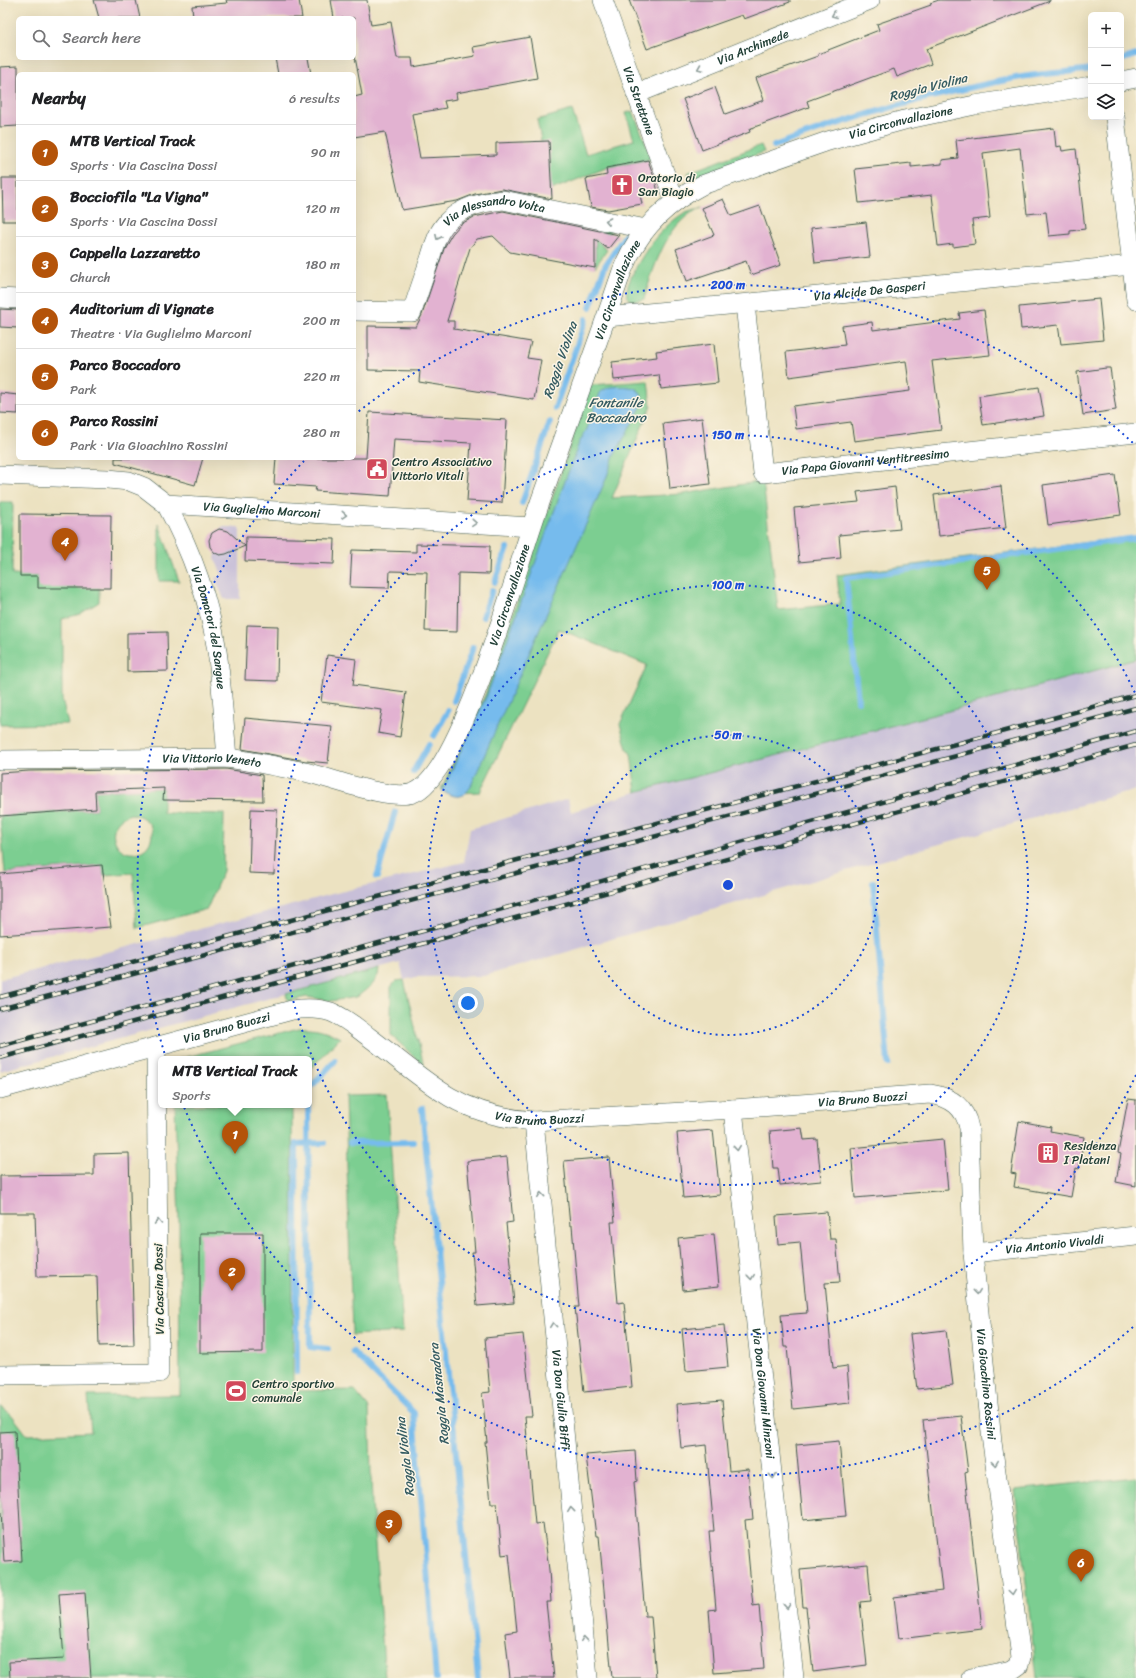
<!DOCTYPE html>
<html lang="en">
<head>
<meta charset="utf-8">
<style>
	:root { --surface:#fff; --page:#f2f2f2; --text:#202124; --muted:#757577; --line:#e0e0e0; --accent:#b45309 }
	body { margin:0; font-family:Sriracha,sans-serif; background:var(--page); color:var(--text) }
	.controls { position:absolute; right:12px; top:12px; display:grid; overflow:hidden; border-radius:6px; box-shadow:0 4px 16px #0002 }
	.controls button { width:36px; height:36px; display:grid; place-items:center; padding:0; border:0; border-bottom:1px solid var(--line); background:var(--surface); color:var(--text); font:20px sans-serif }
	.you { position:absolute; left:468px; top:1003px; width:14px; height:14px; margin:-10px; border:3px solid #fff; border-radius:50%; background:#1a73e8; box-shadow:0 0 0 6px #1a73e833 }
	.badge { display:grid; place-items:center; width:26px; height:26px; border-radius:50%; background:var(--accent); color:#fff; font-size:13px; font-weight:700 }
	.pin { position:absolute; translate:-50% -33px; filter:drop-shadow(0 1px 2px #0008) }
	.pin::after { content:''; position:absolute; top:21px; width:14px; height:12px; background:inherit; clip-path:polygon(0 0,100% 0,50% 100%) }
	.popup { position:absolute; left:158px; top:1056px; width:154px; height:52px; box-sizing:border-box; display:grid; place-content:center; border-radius:6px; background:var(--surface); filter:drop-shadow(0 1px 3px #0005); font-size:13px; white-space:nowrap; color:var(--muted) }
	.popup b { font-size:15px; color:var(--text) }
	.popup::after { content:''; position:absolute; left:50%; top:100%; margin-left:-8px; border:8px solid transparent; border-top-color:var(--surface) }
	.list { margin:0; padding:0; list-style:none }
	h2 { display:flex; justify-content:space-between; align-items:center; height:52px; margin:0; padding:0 16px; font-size:17px }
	h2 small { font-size:13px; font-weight:400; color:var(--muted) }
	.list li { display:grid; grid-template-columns:26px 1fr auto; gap:12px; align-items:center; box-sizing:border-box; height:56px; padding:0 16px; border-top:1px solid var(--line) }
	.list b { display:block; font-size:15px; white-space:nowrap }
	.list p { margin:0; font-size:13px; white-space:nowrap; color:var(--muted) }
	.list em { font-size:13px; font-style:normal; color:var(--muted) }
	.icon { flex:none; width:22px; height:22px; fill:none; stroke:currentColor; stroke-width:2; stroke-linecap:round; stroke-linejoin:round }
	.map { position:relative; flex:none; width:1136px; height:1678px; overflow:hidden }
	.search { position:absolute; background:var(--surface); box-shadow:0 4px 16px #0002; left:16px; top:16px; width:340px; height:44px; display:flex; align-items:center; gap:10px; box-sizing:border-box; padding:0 14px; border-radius:6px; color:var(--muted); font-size:15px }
	.panel { position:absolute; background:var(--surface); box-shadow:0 4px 16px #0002; left:16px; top:72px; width:340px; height:388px; border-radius:6px }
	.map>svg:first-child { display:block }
</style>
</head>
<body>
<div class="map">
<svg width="1136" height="1678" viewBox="0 0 1136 1678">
	<rect width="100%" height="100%" fill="#fcf5e5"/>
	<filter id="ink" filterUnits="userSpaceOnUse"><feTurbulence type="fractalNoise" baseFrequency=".025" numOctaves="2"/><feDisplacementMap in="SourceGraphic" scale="8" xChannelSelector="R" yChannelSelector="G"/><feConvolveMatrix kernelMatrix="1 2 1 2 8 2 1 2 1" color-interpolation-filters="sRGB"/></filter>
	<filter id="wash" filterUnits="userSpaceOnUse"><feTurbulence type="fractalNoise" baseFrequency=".012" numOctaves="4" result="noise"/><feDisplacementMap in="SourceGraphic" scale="16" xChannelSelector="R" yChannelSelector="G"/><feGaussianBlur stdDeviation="0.9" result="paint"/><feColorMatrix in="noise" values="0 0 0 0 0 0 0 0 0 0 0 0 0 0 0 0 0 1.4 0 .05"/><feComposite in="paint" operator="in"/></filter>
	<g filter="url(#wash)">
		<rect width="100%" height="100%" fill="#ece2c1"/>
		<!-- industrial -->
		<g fill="#c8bfd8">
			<path d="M221,527H240V599H224L215,578L222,575L215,559Z"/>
			<path d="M1136,659V790L929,847L484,976L416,977L404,980L400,963L0,1071V979L282,908L332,894L464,862L470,829L568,799L571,812L636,792L960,708Z"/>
		</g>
		<!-- green -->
		<g fill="#7bce91" stroke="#4d8662" fill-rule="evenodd">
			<path d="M572,110L586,154L634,140L626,113L633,111L652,159L606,168L551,190L537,120Z"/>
			<path d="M761,145L764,152L697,177L687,173Z"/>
			<path d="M702,208C697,210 692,212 688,215C663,235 653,270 644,299C605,312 643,255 650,245C659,233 671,221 684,213C689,210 696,209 702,208Z"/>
			<path d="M596,224L614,227L601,245L607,250L595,267Z"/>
			<path d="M648,381L651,406L612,498L683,494L763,481L778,610L840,604L837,575L1136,536V659L960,708L636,792L631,754L627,749L620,724L647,665L559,629L480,792L459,793L441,789L485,695L591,385Z"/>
			<path d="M0,502H13L12,575L38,576L99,588V602L80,614L62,619V699L68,724L0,725Z"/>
			<path d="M159,524L179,581H159Z"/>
			<path d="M163,788V813L224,814L223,871L207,909L137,928L133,873L104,875L102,865L5,873L0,816L96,809L95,791ZM131,814C143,815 156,825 151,839C150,844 147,848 142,851C116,863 99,823 131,814Z"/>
			<path d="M379,969L378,975L373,984L357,997L331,1001L307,997L288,1001L286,994Z"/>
			<path d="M404,980L424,1066L391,1035V987L396,981Z"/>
			<path d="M299,1028C315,1027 326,1030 340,1038L309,1070V1059H179Z"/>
			<path d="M387,1095L403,1332L352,1335L345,1096Z"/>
			<path d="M175,1105H292L293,1391L354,1390L369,1408L372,1503L385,1678H0V1406L11,1414L27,1435L91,1432L88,1396L180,1395L179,1221Z"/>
			<path d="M1136,1477V1678H1037L1015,1490Z"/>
		</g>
		<!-- water -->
		<path fill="#76bbed" stroke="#4a7c90" d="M610,387C626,386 647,384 641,407L614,456L606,479L470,788C461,800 455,797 442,791L487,695L579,443L587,429L600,393L603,390Z"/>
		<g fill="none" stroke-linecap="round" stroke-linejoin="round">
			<!-- stream -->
			<g stroke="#76bbed" stroke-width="6">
				<path d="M1121,60L1136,55"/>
				<path d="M774,146C853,116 933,94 1016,78C1041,73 1066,73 1091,69"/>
				<path d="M590,307L605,266L626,234"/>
				<path d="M555,408L586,319"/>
				<path d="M522,503L550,422"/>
				<path d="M495,582L507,548"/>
				<path d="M483,617L492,590"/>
				<path d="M454,701L473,647"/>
				<path d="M858,701L846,578L1136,538"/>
				<path d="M434,736L448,711"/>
				<path d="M413,772L429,744"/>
				<path d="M377,877L395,812"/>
				<path d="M873,882L888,1064"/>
				<path d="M309,1089L335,1061"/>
				<path d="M308,1105L310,1347L328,1349"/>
				<path d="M422,1108L478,1678"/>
				<path d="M350,1143L413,1142"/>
				<path d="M353,1352L414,1413L436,1678"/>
				<path d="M297,1372L296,1144L324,1143"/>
			</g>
		</g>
		<g id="blocks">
			<!-- building -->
			<g fill="#e2b2d1">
				<path d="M94,0H136L140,18H99Z"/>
				<path d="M226,0H299L302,18H193L192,6L227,3Z"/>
				<path d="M331,0H367L371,25L391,22L397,58H412L413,67L475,56L473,47L530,37L537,78L456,93L457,99L444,101L446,108L412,114L420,158L496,155V143L549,141L552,199L502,189L475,194L457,201L402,210L385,132L354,137V97L362,95L354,51V18H334Z"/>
				<path d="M629,0H790V2L744,19L742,15L647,49Z"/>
				<path d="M939,0H1050V1L926,49L931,64L897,77L894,69L807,101L809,107L749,129L750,132L702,150L683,99L715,87L725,114L764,100L756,78L818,56V54L879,30L877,24L931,5L930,3Z"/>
				<path d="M275,58H308L311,74H278Z"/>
				<path d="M18,66V126L0,127V67Z"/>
				<path d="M1054,128L1056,147L1061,146L1062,151L1076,149L1085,229L1070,231V234L1049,236L1046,212L1027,214L1020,148L983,153L990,218L972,220L975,244L953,247V244L938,246L932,195L859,203L855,169L911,163V167L942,164V160L958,158L956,140Z"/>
				<path d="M648,160L655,180L658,192L640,195L642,204L608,210L591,207L586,179L607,175L606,168Z"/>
				<path d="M2,178H18V221H3Z"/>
				<path d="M723,199L731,216L760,206L781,265L751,275L746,261L687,281L676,249L714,235L702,208Z"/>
				<path d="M503,211L619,235L608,249L595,239V268L510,252L493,236L477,239L470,248L447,321H454V329L531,342L527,358L541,360L534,400L419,382L420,371L368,370V326L416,327L422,315L445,246L452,234L461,224L474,217Z"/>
				<path d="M866,222L870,257L815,263L811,228Z"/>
				<path d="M1099,299L1103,340L1061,344L1058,325L1021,329L1019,307Z"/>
				<path d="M0,309L18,310V328L0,327Z"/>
				<path d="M984,310L990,355L932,361L941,430L854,441L851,422L796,429L793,406L910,391L906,361L789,377L786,352L845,345L842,326L872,322L873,330L960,319L959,313Z"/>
				<path d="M714,344L718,383L661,389L659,375L614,380L612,362L657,357L656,351Z"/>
				<path d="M1106,368H1110L1116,410L1083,415L1077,372Z"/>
				<path d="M1039,387L1044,416L983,425L979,396Z"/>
				<path d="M0,393L18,395V414L0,413Z"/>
				<path d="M369,412L507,420L502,503L467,501L471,443L394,439L390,496L315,491L316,487L274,484L276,458H366Z"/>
				<path d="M702,418L710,484L670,489L663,423Z"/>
				<path d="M115,458H203L195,485L115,463Z"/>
				<path d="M1115,475L1121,515L1048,525L1043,485Z"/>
				<path d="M1001,486L1006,528L939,536L934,495Z"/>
				<path d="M895,487L900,529L839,535L841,558L799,562L794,508L859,502L857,492Z"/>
				<path d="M20,514L111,515L110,588H38V576H20Z"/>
				<path d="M219,529L228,531L245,546L226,554L220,555L215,553L210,547L209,540L212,533Z"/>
				<path d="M246,537L335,539L334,564L245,561Z"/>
				<path d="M416,544L490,546L489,574L458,573L457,632L425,631L427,572L390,571L389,588L350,587L352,550L416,552Z"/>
				<path d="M247,625L278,626L277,681L245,680Z"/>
				<path d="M167,632L168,671L127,672V633Z"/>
				<path d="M327,655L356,659L353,685L406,692L400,737L378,733L382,710L321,702Z"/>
				<path d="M245,718L332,726L328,763L306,761L242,749Z"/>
				<path d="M226,769L262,775L263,801L163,800L164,788L95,791L96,809L0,816V773L29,771Z"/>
				<path d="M251,809L277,810L274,874L249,873Z"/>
				<path d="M102,865L111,927L0,935V874Z"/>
				<path d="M1128,1099L1136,1100V1186L1116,1182L1121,1154L1118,1153Z"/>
				<path d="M1019,1121L1051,1127L1050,1131L1084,1137L1079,1169L1076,1168L1071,1197L1014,1187L1016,1174L1011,1173Z"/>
				<path d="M802,1128L804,1140L817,1139L821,1181L780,1185L778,1168H773L770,1131Z"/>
				<path d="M713,1130L720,1195L683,1198L677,1133Z"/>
				<path d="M943,1139L948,1190L855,1198L851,1148Z"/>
				<path d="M129,1153L134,1345L99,1346L97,1276L37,1277L35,1213H0V1176L94,1175V1154Z"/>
				<path d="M507,1157L513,1222L506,1223L514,1303L477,1306L472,1252H475L467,1161Z"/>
				<path d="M609,1157L615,1222H611L618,1303L624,1302L632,1387L584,1392L575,1307H579L572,1226H570L564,1161Z"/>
				<path d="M827,1212L830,1239H836L840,1282L825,1283L833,1368L847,1366L850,1403L793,1409L787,1347H784L781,1315L807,1313L800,1242L778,1244L776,1216Z"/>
				<path d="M200,1233H263V1352L200,1353Z"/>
				<path d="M714,1234L719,1286L683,1290L678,1238Z"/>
				<path d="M724,1325L728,1367L686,1371L682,1329Z"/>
				<path d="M946,1330L953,1385L917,1389L910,1334Z"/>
				<path d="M523,1334L532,1416H525L535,1524L543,1523L549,1570L551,1602H546L554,1678H510L505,1633L517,1631L509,1554L502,1555L497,1503H491L485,1442H487L482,1393L490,1392L485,1338Z"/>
				<path d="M722,1400L729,1471L748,1469L753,1519L745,1520L753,1606L759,1605L764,1669L714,1673L709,1610L716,1609L709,1531H714L706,1445L681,1448L677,1404Z"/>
				<path d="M961,1416L968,1472L965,1473L982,1629L899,1639L894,1597L942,1591L923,1420Z"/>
				<path d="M15,1431L22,1561L4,1562L0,1494V1432Z"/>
				<path d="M839,1441L846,1516L803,1520L796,1445Z"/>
				<path d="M635,1451L637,1481L634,1482L645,1616H651L656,1678H612L599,1536H596L586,1455Z"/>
				<path d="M868,1564L871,1601L860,1602L867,1665L813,1672L806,1607H803L800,1570Z"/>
				<path d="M85,1592L91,1678H10L9,1662L64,1659L59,1594Z"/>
			</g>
		</g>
	</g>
	<g filter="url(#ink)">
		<use href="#blocks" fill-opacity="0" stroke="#3e5649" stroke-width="1"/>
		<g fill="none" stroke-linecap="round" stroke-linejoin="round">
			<!-- minor casing -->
			<g stroke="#3e5649" stroke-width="20">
				<g id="minor">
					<path id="s1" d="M603,0L675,202"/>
					<path d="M1121,81L1136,78"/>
					<path id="s2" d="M636,94L870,0"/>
					<path d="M1115,117L1136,300"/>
					<path d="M0,298L18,299"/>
					<path id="s3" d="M745,304L763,473L1136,433"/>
					<path id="s4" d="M354,311L412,312C418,294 424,276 430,259C433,249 436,236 443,227C456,208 481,202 503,200L646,229"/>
					<path id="s5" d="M607,317L1132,265"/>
					<path id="s6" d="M0,475L108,479L129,481L144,487L166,504L531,527"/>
					<path id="s7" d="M166,504C191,550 209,599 217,651C222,686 224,723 227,758"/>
					<path id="s8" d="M0,760L227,758C253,761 279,767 305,772C331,778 390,801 413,793C461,776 518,563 537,511C565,431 595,351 622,271C637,232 665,204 702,185L828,141L904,120L975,105L1091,86"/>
					<path id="s9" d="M0,1089L292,1010C305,1008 319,1008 331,1012C346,1018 357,1028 369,1037C396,1057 421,1080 450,1097C476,1112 504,1119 534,1121L733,1109L930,1094C951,1097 965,1107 969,1128L973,1253L992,1442L1021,1657L1019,1665L1012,1670L971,1678"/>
					<path id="s10" d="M733,1109L794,1678"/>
					<path id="s11" d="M534,1121L588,1678"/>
					<path id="s12" d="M973,1253L1136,1236"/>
					<path d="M0,1375L159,1373L156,1047"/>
				</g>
			</g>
			<!-- minor -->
			<use href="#minor" stroke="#fff" stroke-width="19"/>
			<!-- rail casing -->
			<g stroke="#1f3d34" stroke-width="4.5">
				<g id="rail">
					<path d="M0,997L1035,723L1136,695"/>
					<path d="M0,1009L608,849L1136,708"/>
					<path d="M0,1046L445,925L1136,731"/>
					<path d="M0,1058L447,937L1136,745"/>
				</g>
			</g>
			<!-- rail -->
			<use href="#rail" stroke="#fcf5e5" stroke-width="3" stroke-dasharray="9" stroke-linecap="butt"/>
		</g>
		<!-- one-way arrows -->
		<defs><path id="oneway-chevron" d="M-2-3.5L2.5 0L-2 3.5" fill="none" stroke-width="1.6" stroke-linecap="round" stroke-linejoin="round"/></defs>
		<g stroke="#8f9e9a">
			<use href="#oneway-chevron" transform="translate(834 15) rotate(158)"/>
			<use href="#oneway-chevron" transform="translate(700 68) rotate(158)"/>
			<use href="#oneway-chevron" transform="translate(608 221) rotate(-169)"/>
			<use href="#oneway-chevron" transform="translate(438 237) rotate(115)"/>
			<use href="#oneway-chevron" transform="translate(344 515) rotate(4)"/>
			<use href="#oneway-chevron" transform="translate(474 523) rotate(4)"/>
			<use href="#oneway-chevron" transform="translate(737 1148) rotate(84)"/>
			<use href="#oneway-chevron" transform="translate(541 1195) rotate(-96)"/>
			<use href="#oneway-chevron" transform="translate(158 1222) rotate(-91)"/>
			<use href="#oneway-chevron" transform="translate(751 1277) rotate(84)"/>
			<use href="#oneway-chevron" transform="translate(977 1292) rotate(84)"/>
			<use href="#oneway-chevron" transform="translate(553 1325) rotate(-96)"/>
			<use href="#oneway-chevron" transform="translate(995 1463) rotate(82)"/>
			<use href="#oneway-chevron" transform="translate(773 1476) rotate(84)"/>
			<use href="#oneway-chevron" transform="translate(571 1510) rotate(-96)"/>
			<use href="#oneway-chevron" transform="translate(1012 1592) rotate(82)"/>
			<use href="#oneway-chevron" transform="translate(787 1606) rotate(84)"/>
			<use href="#oneway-chevron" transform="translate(584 1639) rotate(-96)"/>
		</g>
	</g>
	<!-- distance rings -->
	<g fill="none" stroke="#1d4ed8" stroke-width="2" stroke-dasharray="2 4">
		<circle cx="728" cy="885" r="150"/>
		<circle cx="728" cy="885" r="300"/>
		<path d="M1136 1075A450 450 0 1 1 1136 695"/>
		<path d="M1133 1327A600 600 0 0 1 304 461M354 415A600 600 0 0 1 1133 443"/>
	</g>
	<!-- icons -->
	<defs>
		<g id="church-square" transform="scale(1.15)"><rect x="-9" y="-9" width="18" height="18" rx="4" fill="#d1495b" stroke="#fcf5e5"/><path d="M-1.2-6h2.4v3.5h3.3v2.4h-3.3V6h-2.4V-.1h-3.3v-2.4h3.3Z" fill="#fff"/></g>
		<g id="civic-square" transform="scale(1.15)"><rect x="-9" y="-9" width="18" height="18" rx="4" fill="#d1495b" stroke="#fcf5e5"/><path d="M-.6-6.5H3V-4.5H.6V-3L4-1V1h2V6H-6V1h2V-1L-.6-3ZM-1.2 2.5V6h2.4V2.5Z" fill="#fff"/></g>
		<g id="building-square" transform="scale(1.15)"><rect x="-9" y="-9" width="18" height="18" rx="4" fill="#d1495b" stroke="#fcf5e5"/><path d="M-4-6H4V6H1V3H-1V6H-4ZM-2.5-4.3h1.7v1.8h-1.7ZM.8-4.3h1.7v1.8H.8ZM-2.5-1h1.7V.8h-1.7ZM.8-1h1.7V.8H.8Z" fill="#fff"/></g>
		<g id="stadium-square" transform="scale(1.15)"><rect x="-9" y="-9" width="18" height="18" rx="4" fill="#d1495b" stroke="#fcf5e5"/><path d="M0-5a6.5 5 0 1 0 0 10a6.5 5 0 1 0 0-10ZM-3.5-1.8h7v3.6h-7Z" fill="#fff"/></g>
	</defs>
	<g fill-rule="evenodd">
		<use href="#church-square" x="622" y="185"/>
		<use href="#civic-square" x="377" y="469"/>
		<use href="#building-square" x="1048" y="1153"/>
		<use href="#stadium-square" x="236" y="1391"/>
	</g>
	<g text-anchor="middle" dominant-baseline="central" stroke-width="3" stroke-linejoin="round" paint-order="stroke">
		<!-- street labels -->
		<g font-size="12" fill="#1f3d34" stroke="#fcf5e5">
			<text stroke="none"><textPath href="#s2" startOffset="126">Via Archimede</textPath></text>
			<text stroke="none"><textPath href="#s1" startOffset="107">Via Strettone</textPath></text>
			<text stroke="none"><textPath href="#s8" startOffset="1313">Via Circonvallazione</textPath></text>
			<text stroke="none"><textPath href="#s4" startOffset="206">Via Alessandro Volta</textPath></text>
			<text stroke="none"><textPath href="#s8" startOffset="965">Via Circonvallazione</textPath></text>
			<text stroke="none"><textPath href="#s5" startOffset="264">Via Alcide De Gasperi</textPath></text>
			<text stroke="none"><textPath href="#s3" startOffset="273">Via Papa Giovanni Ventitreesimo</textPath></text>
			<text stroke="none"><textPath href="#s6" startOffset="269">Via Guglielmo Marconi</textPath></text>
			<text stroke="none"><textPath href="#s8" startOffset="641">Via Circonvallazione</textPath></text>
			<text stroke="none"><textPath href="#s7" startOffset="132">Via Donatori del Sangue</textPath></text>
			<text stroke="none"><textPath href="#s8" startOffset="212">Via Vittorio Veneto</textPath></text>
			<text stroke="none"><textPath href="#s9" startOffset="235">Via Bruno Buozzi</textPath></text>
			<text stroke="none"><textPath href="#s9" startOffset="906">Via Bruno Buozzi</textPath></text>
			<text stroke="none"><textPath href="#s9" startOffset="582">Via Bruno Buozzi</textPath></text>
			<text stroke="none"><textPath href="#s12" startOffset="82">Via Antonio Vivaldi</textPath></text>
			<text transform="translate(159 1289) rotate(-91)">Via Cascina Dossi</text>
			<text stroke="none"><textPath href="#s9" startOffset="1286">Via Gioachino Rossini</textPath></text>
			<text stroke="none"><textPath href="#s10" startOffset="286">Via Don Giovanni Minzoni</textPath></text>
			<text stroke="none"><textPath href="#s11" startOffset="280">Via Don Giulio Biffi</textPath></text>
		</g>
		<!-- poi labels -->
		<g font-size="12" fill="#1f3d34" stroke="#fcf5e5" text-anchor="start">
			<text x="638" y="178">Oratorio di<tspan x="638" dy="14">San Biagio</tspan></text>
			<text x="392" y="462">Centro Associativo<tspan x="392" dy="14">Vittorio Vitali</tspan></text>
			<text x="1064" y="1146">Residenza<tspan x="1064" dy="14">I Platani</tspan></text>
			<text x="252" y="1384">Centro sportivo<tspan x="252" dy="14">comunale</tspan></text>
		</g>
		<!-- water labels -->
		<g font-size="13" font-style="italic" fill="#355c62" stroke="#fcf5e5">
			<text transform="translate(928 87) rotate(-14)">Roggia Violina</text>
			<text transform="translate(560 360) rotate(-71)">Roggia Violina</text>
			<text x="616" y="402">Fontanile<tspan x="616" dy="15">Boccadoro</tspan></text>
			<text transform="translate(439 1394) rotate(-96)">Roggia Masnadora</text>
			<text transform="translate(405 1457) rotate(-97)">Roggia Violina</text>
		</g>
	</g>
	<circle cx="728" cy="885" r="6" fill="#1d4ed8" stroke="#fcf5e5" stroke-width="2"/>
	<g font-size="12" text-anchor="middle" font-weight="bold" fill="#1d4ed8" stroke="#fcf5e5" stroke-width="3" stroke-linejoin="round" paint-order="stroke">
		<text x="728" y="289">200 m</text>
		<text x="728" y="439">150 m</text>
		<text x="728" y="589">100 m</text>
		<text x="728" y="739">50 m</text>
	</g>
</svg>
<div class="controls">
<button>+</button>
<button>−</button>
<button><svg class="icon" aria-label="layers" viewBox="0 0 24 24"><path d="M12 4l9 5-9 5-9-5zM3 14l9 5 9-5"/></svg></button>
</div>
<div class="you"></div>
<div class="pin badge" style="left:235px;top:1154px">1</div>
<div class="popup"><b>MTB Vertical Track</b>Sports</div>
<div class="pin badge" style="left:232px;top:1291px">2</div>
<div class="pin badge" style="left:389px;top:1543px">3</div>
<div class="pin badge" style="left:65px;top:561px">4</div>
<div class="pin badge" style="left:987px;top:590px">5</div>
<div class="pin badge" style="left:1081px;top:1582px">6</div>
<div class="search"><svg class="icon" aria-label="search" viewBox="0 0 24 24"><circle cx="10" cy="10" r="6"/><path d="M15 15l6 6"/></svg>Search here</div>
<section class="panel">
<h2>Nearby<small>6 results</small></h2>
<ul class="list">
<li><span class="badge">1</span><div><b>MTB Vertical Track</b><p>Sports · Via Cascina Dossi</p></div><em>90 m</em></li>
<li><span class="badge">2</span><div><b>Bocciofila &quot;La Vigna&quot;</b><p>Sports · Via Cascina Dossi</p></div><em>120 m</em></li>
<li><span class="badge">3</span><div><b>Cappella Lazzaretto</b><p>Church</p></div><em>180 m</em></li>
<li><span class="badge">4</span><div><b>Auditorium di Vignate</b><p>Theatre · Via Guglielmo Marconi</p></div><em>200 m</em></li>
<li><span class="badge">5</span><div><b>Parco Boccadoro</b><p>Park</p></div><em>220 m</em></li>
<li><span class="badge">6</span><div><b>Parco Rossini</b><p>Park · Via Gioachino Rossini</p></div><em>280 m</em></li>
</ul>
</section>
</div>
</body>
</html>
